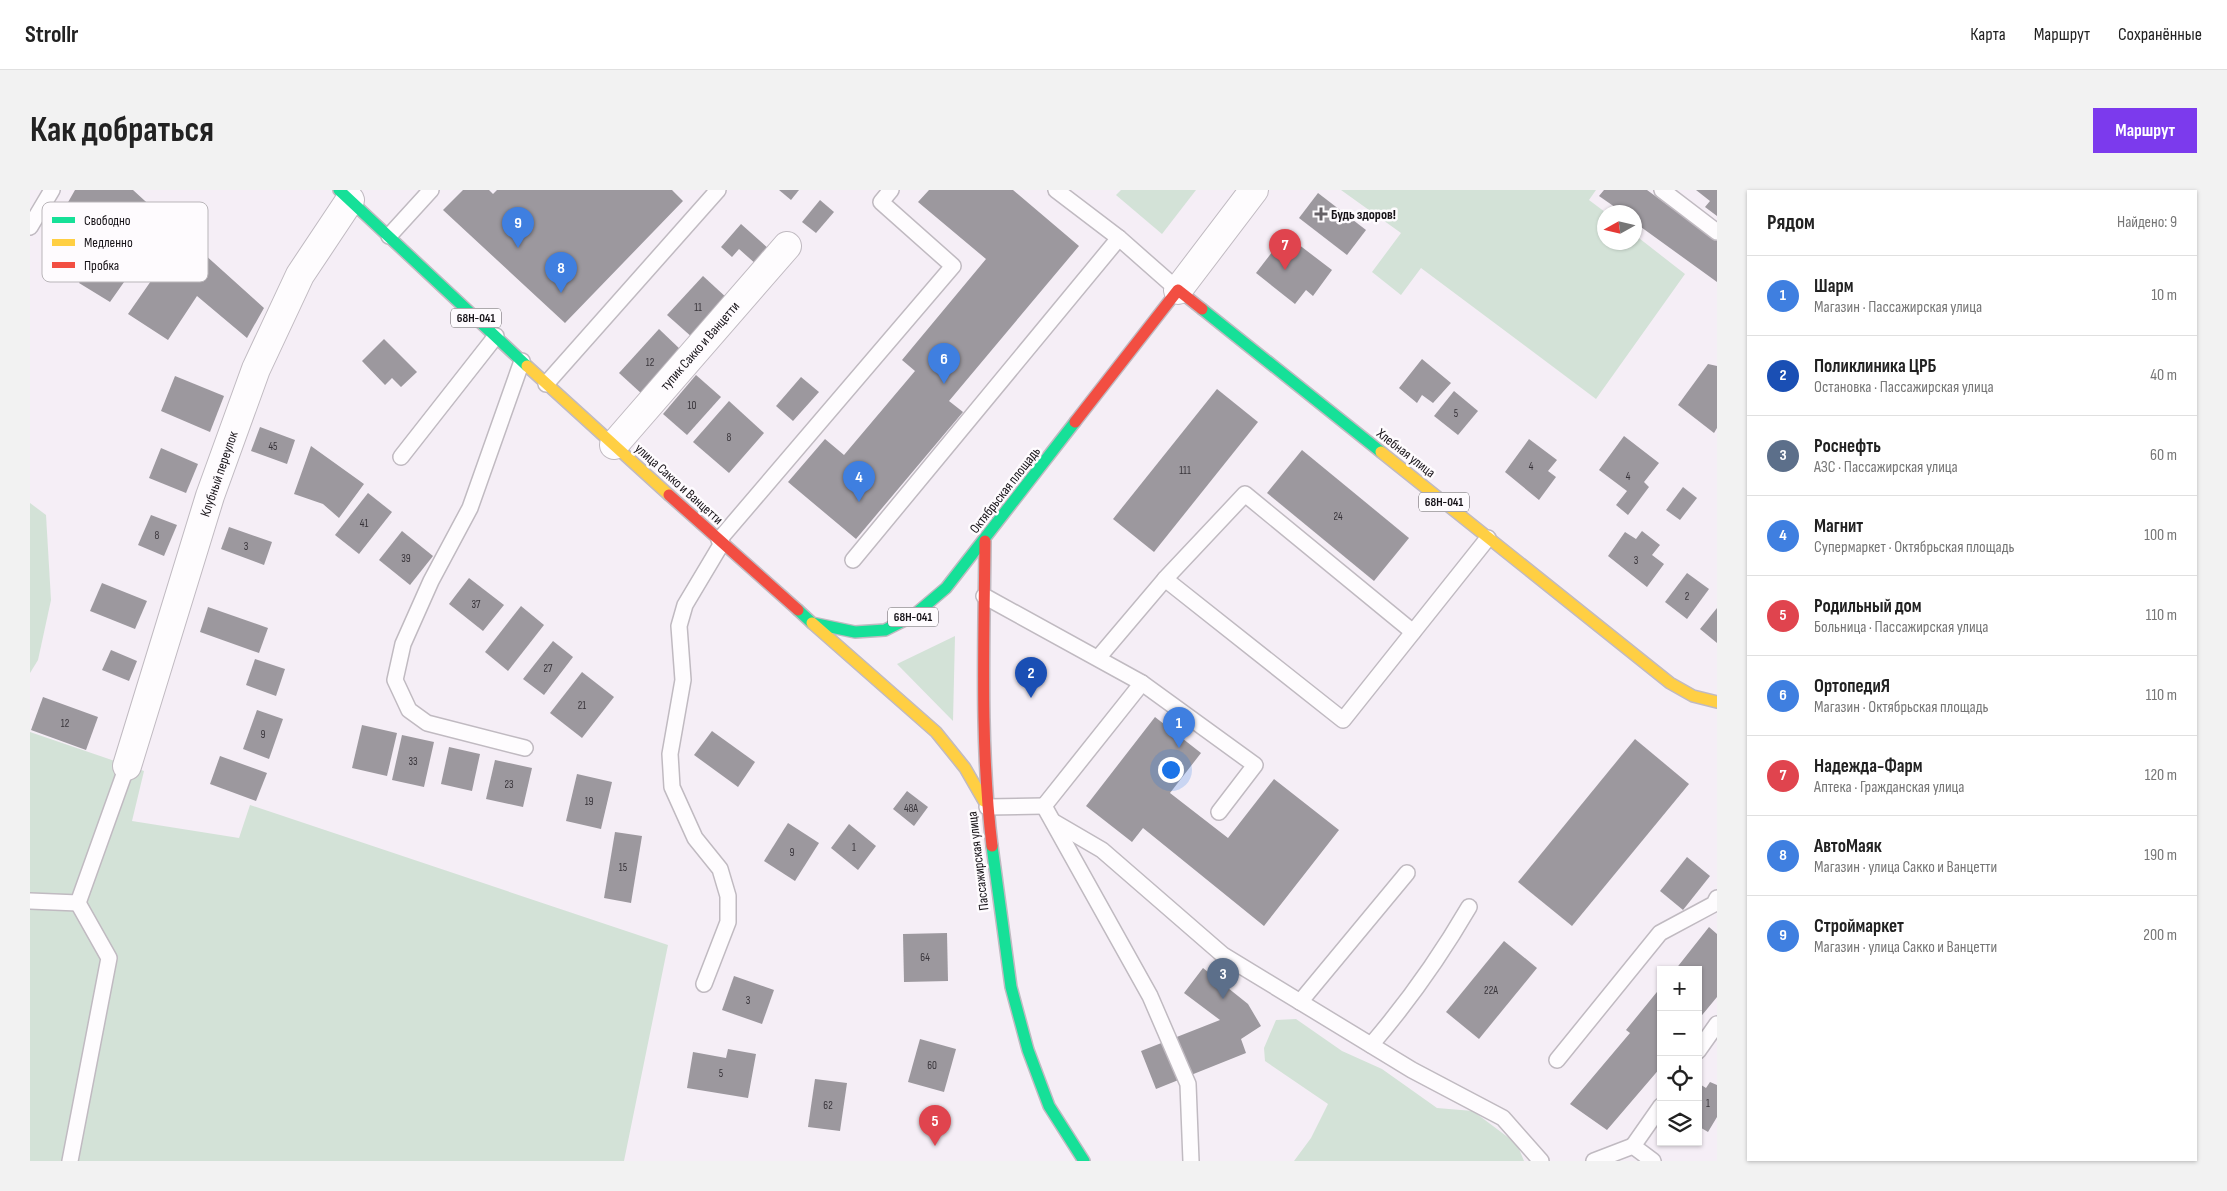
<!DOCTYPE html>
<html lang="ru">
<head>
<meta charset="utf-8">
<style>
	:root { --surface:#fff; --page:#f2f2f2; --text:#222; --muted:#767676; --line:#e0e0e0; --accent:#7c3aed }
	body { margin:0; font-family:"Sofia Sans Condensed",sans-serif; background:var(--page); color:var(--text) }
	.controls { position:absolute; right:15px; bottom:15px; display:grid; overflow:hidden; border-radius:0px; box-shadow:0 1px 4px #0004 }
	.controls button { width:45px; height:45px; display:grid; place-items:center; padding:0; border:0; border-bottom:1px solid var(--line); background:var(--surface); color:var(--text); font:25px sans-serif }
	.compass { position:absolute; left:1567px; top:15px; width:45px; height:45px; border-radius:50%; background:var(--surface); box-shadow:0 1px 4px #0004; rotate:262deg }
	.you { position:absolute; left:1140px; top:579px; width:18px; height:18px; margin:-12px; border:4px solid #fff; border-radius:50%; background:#1a73e8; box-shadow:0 0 0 8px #1a73e833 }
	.badge { display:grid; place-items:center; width:32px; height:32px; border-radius:50%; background:var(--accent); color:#fff; font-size:16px; font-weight:700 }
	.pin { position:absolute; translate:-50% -41px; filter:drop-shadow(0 1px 2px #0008) }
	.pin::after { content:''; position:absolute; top:26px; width:18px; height:15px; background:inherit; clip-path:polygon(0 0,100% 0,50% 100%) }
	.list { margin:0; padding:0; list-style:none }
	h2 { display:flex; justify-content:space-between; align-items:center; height:65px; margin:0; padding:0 20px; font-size:21px }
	h2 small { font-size:16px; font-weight:400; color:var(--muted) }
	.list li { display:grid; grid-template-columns:32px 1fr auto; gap:15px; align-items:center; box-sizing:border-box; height:80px; padding:0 20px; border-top:1px solid var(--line) }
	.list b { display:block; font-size:19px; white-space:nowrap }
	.list p { margin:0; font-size:16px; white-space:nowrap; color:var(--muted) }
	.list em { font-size:16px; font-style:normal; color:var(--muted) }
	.icon { flex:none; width:28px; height:28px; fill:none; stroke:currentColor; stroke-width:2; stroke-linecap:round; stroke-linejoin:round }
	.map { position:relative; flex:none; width:1687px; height:971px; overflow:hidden; border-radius:0px }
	header { display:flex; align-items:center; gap:30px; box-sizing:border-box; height:70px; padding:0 25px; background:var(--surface); border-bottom:1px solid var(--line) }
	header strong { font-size:24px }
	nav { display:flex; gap:28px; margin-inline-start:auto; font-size:18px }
	.intro { display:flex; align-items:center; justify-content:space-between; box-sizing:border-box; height:120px; padding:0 30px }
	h1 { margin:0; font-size:35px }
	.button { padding:12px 22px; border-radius:0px; background:var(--accent); color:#fff; font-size:18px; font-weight:700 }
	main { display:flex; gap:30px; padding:0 30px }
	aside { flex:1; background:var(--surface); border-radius:0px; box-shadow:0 1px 4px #0004 }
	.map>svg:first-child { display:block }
</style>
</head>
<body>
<header>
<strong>Strollr</strong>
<nav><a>Карта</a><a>Маршрут</a><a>Сохранённые</a></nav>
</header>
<div class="intro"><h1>Как добраться</h1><a class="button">Маршрут</a></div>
<main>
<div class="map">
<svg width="1687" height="971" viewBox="0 0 1687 971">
	<rect width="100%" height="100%" fill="#f5eef6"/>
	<!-- green -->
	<g fill="#d3e2d7">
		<path d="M1091,0H1166L1132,44L1086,5Z"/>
		<path d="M1311,0H1566L1559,10L1575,22L1574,52H1604L1605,45L1655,84L1566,209L1391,78L1371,105L1342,82L1371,43Z"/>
		<path d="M0,313L16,325L21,410L8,470L0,483Z"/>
		<path d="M925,446L923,531L867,474Z"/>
		<path d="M0,542L114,581L102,631L209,648L220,615L638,755L594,971H0Z"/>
		<path d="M1266,829L1312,861L1352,879L1407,918L1443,921L1487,954L1494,971H1264L1281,948L1298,914L1235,871L1234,858L1246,830Z"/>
	</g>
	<!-- building -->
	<g fill="#9c989e">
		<path d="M45,0H103L137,31L80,112L49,93L78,47L37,14Z"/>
		<path d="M433,0H459L463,4L467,0H642L653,11L535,133L413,20Z"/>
		<path d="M749,0H769L761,10Z"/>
		<path d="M899,0H983L1049,56L919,211L933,222L826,349L758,292L795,249L814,265L885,181L872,170L956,69L888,12Z"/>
		<path d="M1574,0H1617L1687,51V92L1604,32V22H1592L1569,6Z"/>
		<path d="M1666,0H1687V26L1675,17L1680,11Z"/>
		<path d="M1288,3L1336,40L1317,65L1269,28Z"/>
		<path d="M790,10L804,22L786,43L772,32Z"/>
		<path d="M711,34L740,60L727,75L709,59L702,67L691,57Z"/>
		<path d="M153,45L234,118L217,148L167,106L138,150L98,124Z"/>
		<path d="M1264,51L1302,80L1283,106L1276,100L1265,114L1226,83L1246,57L1255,64Z"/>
		<path d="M673,86L698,109L663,148L637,125Z"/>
		<path d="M629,139L652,161L612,204L589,183Z"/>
		<path d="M354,149L387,182L371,197L362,188L355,195L332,171Z"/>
		<path d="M1392,169L1421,193L1403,213L1392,205L1387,213L1369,198Z"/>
		<path d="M1678,174L1687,176V238L1684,243L1648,215Z"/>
		<path d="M666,185L691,207L657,245L633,224Z"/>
		<path d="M145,186L194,206L180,242L131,221Z"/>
		<path d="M771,187L789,202L763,231L746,216Z"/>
		<path d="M1187,199L1228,232L1124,362L1083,329Z"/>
		<path d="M1424,201L1448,221L1428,245L1404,226Z"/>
		<path d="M699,211L734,243L699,283L663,252Z"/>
		<path d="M230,237L265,250L257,274L221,261Z"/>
		<path d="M1594,246L1629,273L1614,292L1619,297L1598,325L1586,315L1597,301L1569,280Z"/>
		<path d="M1499,249L1527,270L1518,281L1526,287L1509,310L1475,282Z"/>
		<path d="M281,256L334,294L309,328L293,314L264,304Z"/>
		<path d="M131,258L168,274L156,303L119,288Z"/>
		<path d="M1272,260L1379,348L1344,391L1237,303Z"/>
		<path d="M1653,297L1667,308L1650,330L1636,320Z"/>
		<path d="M338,303L362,322L329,364L305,345Z"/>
		<path d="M121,325L147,335L134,366L108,355Z"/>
		<path d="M199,337L242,352L234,375L191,359Z"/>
		<path d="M372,341L403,366L380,395L349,370Z"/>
		<path d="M1612,341L1630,355L1622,365L1634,374L1617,397L1578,366L1595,342L1606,349Z"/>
		<path d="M1657,383L1679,399L1657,429L1635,412Z"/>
		<path d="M439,388L474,415L453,441L419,414Z"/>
		<path d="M72,393L117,411L105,439L60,421Z"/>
		<path d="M491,416L514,435L478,481L455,462Z"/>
		<path d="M178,417L238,438L229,463L170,442Z"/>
		<path d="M1687,418V453L1670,439Z"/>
		<path d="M523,451L543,467L514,505L493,489Z"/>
		<path d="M81,460L107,471L99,491L72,480Z"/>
		<path d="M225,469L255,479L246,506L216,495Z"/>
		<path d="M552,482L584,507L552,548L520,523Z"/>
		<path d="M13,507L68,527L56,560L1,540Z"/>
		<path d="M227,520L253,529L239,569L213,559Z"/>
		<path d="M1125,527L1171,563L1140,603L1198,648L1244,589L1309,640L1234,736L1113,638L1102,652L1056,616Z"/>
		<path d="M332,535L367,543L357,586L322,578Z"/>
		<path d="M682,541L725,572L708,597L664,565Z"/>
		<path d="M372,545L404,552L394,597L362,590Z"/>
		<path d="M1605,549L1659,594L1542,736L1488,692Z"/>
		<path d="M419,557L450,564L442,601L411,594Z"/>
		<path d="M190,566L237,583L226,611L180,594Z"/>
		<path d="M465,570L502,578L493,617L456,609Z"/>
		<path d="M547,584L582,592L571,639L536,631Z"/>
		<path d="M877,601L898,617L884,636L863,619Z"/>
		<path d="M758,633L789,653L765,691L734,671Z"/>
		<path d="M819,634L846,656L828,680L801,658Z"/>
		<path d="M585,642L612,646L601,713L574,708Z"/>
		<path d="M1657,667L1680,686L1653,720L1630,701Z"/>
		<path d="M1679,737L1687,744V807L1668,830V780H1645Z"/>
		<path d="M917,743L918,791L874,792L873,744Z"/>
		<path d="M1474,751L1507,778L1449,849L1416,822Z"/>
		<path d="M1173,778L1218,814L1231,836L1211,849L1216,863L1126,899L1111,861L1190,830L1154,803Z"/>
		<path d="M704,786L744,800L732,834L692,820Z"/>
		<path d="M1631,797V877L1577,940L1540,914L1600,843L1596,840Z"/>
		<path d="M890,849L926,859L914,902L878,892Z"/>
		<path d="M698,859L726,864L718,908L657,898L663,862L696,868Z"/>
		<path d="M785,889L817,893L810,941L778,937Z"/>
		<path d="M1680,892L1687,895V927L1678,942L1668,936V893L1676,898Z"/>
	</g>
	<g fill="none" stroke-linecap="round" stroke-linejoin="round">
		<!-- lane casing -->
		<g stroke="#c0bac1" stroke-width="18">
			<g id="lane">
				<path d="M1026,0L1089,48L1148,100"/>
				<path d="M1632,0L1687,42"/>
				<path d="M0,37L22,0"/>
				<path d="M359,46L401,0"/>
				<path d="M492,171L440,318L401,391L373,454L365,490L379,520L397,533L495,558"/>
				<path d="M516,194L688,0"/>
				<path d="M371,267L466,146"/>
				<path d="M689,350L923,76L851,12L861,0"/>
				<path d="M823,370L1089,48"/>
				<path d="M1135,389L1215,304L1383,442"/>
				<path d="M954,406L1112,493L1225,575L1189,622"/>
				<path d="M1068,468L1135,389L1313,530L1458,348"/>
				<path d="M1014,616L1120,806L1158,894L1161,971"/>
				<path d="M1014,616L1112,493"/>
				<path d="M957,617L1014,616"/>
				<path d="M1024,632L1072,660L1193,765L1382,880L1473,928L1511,971"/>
				<path d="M0,711L48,713L97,576"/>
				<path d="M674,794L698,732V706L690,679L665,648L642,597L640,564L653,490L649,436L655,415L692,353"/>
				<path d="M1270,812L1377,683"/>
				<path d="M1341,855C1378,812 1411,765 1439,717"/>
				<path d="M1668,861L1687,834"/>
				<path d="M1527,870L1630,743L1684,714L1687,708"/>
				<path d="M40,971L79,768L48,713"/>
				<path d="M1564,971L1603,956"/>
				<path d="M1623,971L1603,956L1631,916"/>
			</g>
		</g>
		<!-- street casing -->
		<g stroke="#c0bac1" stroke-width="30">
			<g id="street">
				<path d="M1148,100L1224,0"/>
				<path d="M584,255L757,56"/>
				<path d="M97,576L180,306L226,179L270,85L320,10"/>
			</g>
		</g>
		<!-- fast casing -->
		<g stroke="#c0bac1" stroke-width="14">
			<g id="fast">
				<path d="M309,0L497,176"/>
				<path d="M1172,119L1351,262"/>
				<path d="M768,420L782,433L825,442L855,440L883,426L916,398L1045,232"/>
				<path d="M962,656L981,797L998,860L1019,916L1054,971"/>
			</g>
		</g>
		<!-- slow casing -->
		<g stroke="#c0bac1" stroke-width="14">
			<g id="slow">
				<path d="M497,176L639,305"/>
				<path d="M1351,262L1640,493L1663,506L1687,512"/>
				<path d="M782,433L906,542L935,578L954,611"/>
			</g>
		</g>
		<!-- jam casing -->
		<g stroke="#c0bac1" stroke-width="14">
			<g id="jam">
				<path d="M1045,232L1148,100L1172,119"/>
				<path d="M639,305L768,420"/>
				<path d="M955,351C954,453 950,555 962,656"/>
			</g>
		</g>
		<!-- lane -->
		<use href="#lane" stroke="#fefcfe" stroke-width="15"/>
		<!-- street -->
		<use href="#street" stroke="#fefcfe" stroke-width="28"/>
		<!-- fast -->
		<use href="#fast" stroke="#16e098" stroke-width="11"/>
		<!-- slow -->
		<use href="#slow" stroke="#ffcf43" stroke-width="11"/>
		<!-- jam -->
		<use href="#jam" stroke="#f24e42" stroke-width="11"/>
	</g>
	<!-- markers -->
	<path fill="#656066" stroke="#fefbfe" stroke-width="2" d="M1288.5 16.5h5v5h5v5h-5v5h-5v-5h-5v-5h5z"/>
	<g text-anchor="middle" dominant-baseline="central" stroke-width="5" stroke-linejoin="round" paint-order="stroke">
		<!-- number labels -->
		<g font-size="11" fill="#38343a">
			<text x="668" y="117">11</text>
			<text x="620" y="172">12</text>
			<text x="662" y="215">10</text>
			<text x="1426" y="223">5</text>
			<text x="699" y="247">8</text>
			<text x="243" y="256">45</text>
			<text x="1501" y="276">4</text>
			<text x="1155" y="280">111</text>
			<text x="1598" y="286">4</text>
			<text x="1308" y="326">24</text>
			<text x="334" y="333">41</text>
			<text x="127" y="345">8</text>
			<text x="216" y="356">3</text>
			<text x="376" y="368">39</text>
			<text x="1606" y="370">3</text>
			<text x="1657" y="406">2</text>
			<text x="446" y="414">37</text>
			<text x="518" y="478">27</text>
			<text x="552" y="515">21</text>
			<text x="35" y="533">12</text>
			<text x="233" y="544">9</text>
			<text x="383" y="571">33</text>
			<text x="479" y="594">23</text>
			<text x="559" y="611">19</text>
			<text x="881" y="618">48А</text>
			<text x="824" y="657">1</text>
			<text x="762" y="662">9</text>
			<text x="593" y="677">15</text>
			<text x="895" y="767">64</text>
			<text x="1461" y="800">22А</text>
			<text x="718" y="810">3</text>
			<text x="902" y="875">60</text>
			<text x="691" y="883">5</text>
			<text x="1678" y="913">1</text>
			<text x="798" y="915">62</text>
		</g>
		<!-- shield labels -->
		<g fill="#fefbfe" stroke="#5c595d" stroke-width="1">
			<rect x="421" y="118.5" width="50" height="19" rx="4"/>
			<rect x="1389" y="302.5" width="50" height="19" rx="4"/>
			<rect x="858" y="417.5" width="50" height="19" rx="4"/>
		</g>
		<g font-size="12" font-weight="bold" fill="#171318">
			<text x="446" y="128">68Н-041</text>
			<text x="1414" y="312">68Н-041</text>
			<text x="883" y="427">68Н-041</text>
		</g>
		<!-- poi labels -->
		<g font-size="14" font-weight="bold" fill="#171318" stroke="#fefbfe" text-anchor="start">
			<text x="1301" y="24">Будь здоров!</text>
		</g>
		<!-- street labels -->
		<g font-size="14" fill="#171318" stroke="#fefbfe">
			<text transform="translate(670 156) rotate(-49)">тупик Сакко и Ванцетти</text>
			<text transform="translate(1376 263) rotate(38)">Хлебная улица</text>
			<text transform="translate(189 284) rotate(-71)">Клубный переулок</text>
			<text transform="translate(649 294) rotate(42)">улица Сакко и Ванцетти</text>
			<text transform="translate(975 300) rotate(-52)">Октябрьская площадь</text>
			<text transform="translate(948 671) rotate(-97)">Пассажирская улица</text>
		</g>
	</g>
	<!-- legend -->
	<rect x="12" y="12" width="166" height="80" rx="8" fill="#fefbfe" stroke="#b9b5b9" stroke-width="1"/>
	<rect x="22" y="27" width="23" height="6" fill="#16e098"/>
	<rect x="22" y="49" width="23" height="7" fill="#ffcf43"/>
	<rect x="22" y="72" width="23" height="6" fill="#f24e42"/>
	<g font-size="14" fill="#171318">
		<text x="54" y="35">Свободно</text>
		<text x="54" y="57">Медленно</text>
		<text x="54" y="80">Пробка</text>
	</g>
</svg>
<div class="controls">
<button>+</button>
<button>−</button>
<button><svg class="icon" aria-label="locate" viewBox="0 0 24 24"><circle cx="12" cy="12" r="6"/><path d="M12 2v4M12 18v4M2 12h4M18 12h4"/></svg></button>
<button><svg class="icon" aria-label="layers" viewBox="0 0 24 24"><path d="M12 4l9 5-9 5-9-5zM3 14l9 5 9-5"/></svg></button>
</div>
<svg class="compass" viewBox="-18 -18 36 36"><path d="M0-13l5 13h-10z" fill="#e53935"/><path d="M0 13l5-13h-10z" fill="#767676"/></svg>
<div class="you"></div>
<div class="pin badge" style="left:1149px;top:558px;background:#3f7fe0">1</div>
<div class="pin badge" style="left:1001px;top:508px;background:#1a4fb4">2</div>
<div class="pin badge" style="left:1193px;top:809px;background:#5c6f8a">3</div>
<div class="pin badge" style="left:829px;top:312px;background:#3f7fe0">4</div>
<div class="pin badge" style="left:905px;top:956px;background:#e0444e">5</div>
<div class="pin badge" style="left:914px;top:194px;background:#3f7fe0">6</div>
<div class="pin badge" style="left:1255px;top:80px;background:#e0444e">7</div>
<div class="pin badge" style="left:531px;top:103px;background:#3f7fe0">8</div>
<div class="pin badge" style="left:488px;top:58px;background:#3f7fe0">9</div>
</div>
<aside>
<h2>Рядом<small>Найдено: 9</small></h2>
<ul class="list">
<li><span class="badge" style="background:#3f7fe0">1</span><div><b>Шарм</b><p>Магазин · Пассажирская улица</p></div><em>10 m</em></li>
<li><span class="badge" style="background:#1a4fb4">2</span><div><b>Поликлиника ЦРБ</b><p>Остановка · Пассажирская улица</p></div><em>40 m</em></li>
<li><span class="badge" style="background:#5c6f8a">3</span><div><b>Роснефть</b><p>АЗС · Пассажирская улица</p></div><em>60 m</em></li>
<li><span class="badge" style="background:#3f7fe0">4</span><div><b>Магнит</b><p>Супермаркет · Октябрьская площадь</p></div><em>100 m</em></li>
<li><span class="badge" style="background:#e0444e">5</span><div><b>Родильный дом</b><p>Больница · Пассажирская улица</p></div><em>110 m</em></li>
<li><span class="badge" style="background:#3f7fe0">6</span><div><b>ОртопедиЯ</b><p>Магазин · Октябрьская площадь</p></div><em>110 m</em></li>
<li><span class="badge" style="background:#e0444e">7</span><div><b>Надежда-Фарм</b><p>Аптека · Гражданская улица</p></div><em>120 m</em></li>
<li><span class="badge" style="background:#3f7fe0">8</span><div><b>АвтоМаяк</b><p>Магазин · улица Сакко и Ванцетти</p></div><em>190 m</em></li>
<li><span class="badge" style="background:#3f7fe0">9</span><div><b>Строймаркет</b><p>Магазин · улица Сакко и Ванцетти</p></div><em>200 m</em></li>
</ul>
</aside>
</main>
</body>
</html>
